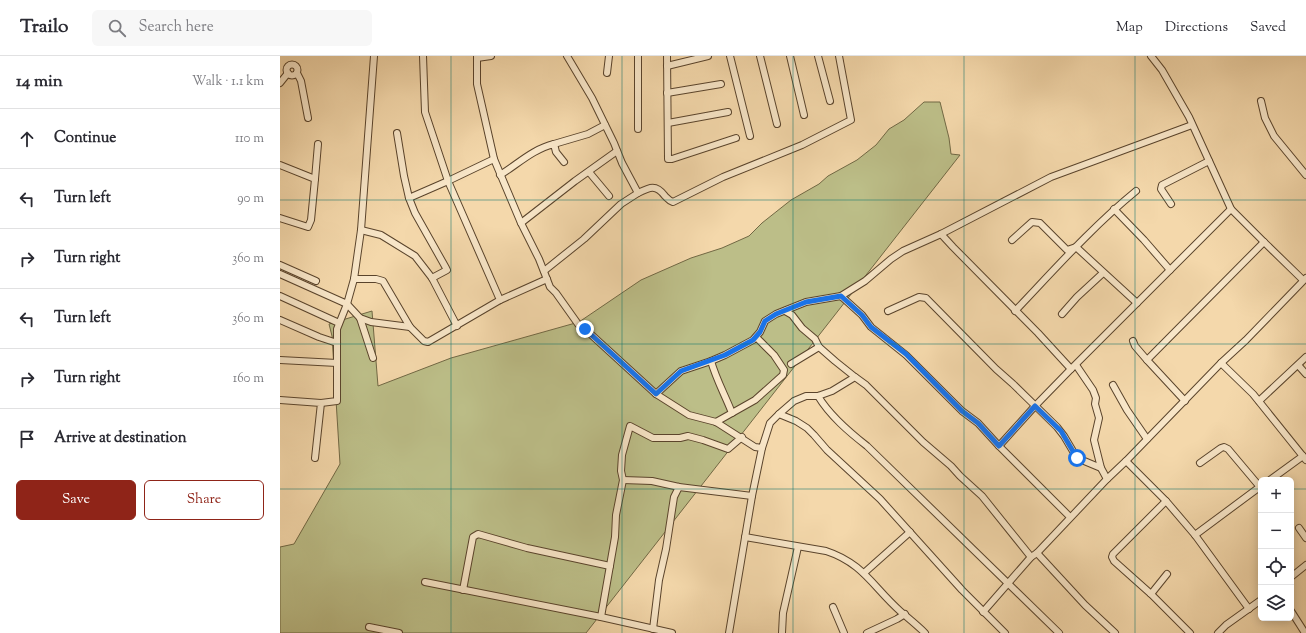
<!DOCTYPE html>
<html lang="en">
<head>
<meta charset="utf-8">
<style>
	:root { --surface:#fff; --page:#f7f7f7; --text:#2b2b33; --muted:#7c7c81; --line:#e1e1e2; --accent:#8f2418 }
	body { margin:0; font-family:"Sorts Mill Goudy",serif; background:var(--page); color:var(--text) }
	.controls { position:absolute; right:12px; bottom:12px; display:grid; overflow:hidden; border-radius:6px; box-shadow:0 2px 10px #0003 }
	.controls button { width:36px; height:36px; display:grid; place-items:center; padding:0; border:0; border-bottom:1px solid var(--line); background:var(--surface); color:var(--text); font:20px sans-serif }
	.stop { position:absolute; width:12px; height:12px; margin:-9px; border:3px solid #1a73e8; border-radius:50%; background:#fff }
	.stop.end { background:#1a73e8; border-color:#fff; box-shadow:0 1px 4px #0008 }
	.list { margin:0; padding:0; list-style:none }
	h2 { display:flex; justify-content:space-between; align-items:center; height:52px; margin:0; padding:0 16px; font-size:17px }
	h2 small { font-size:13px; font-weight:400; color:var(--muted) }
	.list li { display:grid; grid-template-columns:26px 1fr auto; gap:12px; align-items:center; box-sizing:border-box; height:60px; padding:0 16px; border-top:1px solid var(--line) }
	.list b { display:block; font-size:15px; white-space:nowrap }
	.list em { font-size:13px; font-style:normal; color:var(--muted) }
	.actions { display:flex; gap:8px; padding:12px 16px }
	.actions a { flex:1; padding:9px 0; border:1px solid var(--accent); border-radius:6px; text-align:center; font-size:14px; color:var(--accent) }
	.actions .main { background:var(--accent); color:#fff }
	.icon { flex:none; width:22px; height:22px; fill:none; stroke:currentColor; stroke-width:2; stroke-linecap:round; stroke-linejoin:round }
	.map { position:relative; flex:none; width:1026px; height:577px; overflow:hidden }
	header { display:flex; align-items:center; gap:24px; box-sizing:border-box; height:56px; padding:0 20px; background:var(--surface); border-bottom:1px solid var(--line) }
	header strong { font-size:19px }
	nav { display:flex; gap:22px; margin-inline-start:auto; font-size:14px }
	.search { width:280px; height:36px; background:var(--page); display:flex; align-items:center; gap:10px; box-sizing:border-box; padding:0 14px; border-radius:6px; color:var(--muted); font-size:15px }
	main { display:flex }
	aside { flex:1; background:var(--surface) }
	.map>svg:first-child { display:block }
</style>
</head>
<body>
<header>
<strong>Trailo</strong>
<div class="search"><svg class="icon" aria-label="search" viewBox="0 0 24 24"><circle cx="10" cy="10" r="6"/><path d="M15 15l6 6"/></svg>Search here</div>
<nav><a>Map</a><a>Directions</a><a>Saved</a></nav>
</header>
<main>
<aside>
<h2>14 min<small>Walk · 1.1 km</small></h2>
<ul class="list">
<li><svg class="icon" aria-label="ahead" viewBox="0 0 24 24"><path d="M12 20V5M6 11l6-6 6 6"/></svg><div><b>Continue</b></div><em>110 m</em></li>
<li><svg class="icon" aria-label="left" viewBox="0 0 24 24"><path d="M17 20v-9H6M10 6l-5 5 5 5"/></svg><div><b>Turn left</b></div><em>90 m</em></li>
<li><svg class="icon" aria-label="right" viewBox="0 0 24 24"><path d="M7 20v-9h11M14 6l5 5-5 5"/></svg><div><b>Turn right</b></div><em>360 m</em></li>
<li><svg class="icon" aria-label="left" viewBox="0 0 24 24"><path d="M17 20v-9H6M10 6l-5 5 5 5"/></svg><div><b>Turn left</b></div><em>360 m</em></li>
<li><svg class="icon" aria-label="right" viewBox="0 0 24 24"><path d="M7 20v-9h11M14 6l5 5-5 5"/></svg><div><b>Turn right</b></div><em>160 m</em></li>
<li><svg class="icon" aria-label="arrive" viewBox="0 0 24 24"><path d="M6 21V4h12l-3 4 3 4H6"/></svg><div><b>Arrive at destination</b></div></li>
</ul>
<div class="actions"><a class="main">Save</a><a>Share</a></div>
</aside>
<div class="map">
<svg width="1026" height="577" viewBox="0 0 1026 577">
	<rect width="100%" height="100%" fill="#f4d8ab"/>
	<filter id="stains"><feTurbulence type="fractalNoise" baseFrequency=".005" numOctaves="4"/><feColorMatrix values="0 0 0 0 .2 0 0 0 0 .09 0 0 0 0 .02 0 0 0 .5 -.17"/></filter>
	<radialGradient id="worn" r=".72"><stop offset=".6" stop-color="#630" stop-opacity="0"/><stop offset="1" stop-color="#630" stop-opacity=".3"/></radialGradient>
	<!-- green -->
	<path fill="#bcbe88" stroke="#716844" d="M644,46H660L669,82L671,98L680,99L306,577H0V491L14,488L60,408L52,280L49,268L92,255L98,330L171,302L299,266L361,224L411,202L442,192L469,180L482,167L511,144L539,128L548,120L577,104L596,89L609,73L624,64Z"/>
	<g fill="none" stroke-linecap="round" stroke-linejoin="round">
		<!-- minor casing -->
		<g stroke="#5a442c" stroke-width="8">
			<g id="minor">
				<path d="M197,0V28L214,103L241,167L259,203L270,231L276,237L298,268"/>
				<path d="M387,0L388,103H392L456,82"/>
				<path d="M450,0L470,80"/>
				<path d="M480,0L497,68"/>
				<path d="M510,0L524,59"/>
				<path d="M538,0L550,45"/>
				<path d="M871,0L882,14L909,61L951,153L984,186L1023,224"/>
				<path d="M197,2L211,0"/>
				<circle cx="12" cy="14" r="5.5"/>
				<path d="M387,10L428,0"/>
				<path d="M17,17L21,25L28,62"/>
				<path d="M327,17L329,0"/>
				<path d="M0,27L8,17"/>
				<path d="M387,37L441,28"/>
				<path d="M981,45L985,62L994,80L1026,119"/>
				<path d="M388,67L448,56"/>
				<path d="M358,73V0"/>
				<path d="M117,77L124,120L129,142L135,157L166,212L167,214L152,222"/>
				<path d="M274,88L308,78L325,69"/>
				<path d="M0,109L35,123L31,164L28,171L0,162"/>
				<path d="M309,116L329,140"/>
				<path d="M220,119C238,108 253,93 274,88L276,96L284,106"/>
				<path d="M35,123L38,88"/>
				<path d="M358,137C370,131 376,128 385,140C388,143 389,145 393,146L443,121L522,89L571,64L559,0"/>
				<path d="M129,142L168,125L214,103"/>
				<path d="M891,148L881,133L882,129L929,105"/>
				<path d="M834,153L864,184L890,214"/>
				<path d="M241,167L295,125L337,95"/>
				<path d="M81,174L101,179L135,200L152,222L177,270"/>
				<path d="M661,178L673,191L758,277L791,313"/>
				<path d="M732,184L752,166L760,167L787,194L796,191L857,247"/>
				<path d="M0,209L36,225"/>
				<path d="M264,215L304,183L341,148L358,137L342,107L334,87L312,42L287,0"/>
				<path d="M0,218L67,248L74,223L81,174L94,0"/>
				<path d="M74,223H96L103,225L130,271"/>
				<path d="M0,240L59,267"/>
				<path d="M561,240L585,225L611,203L623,195L661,178L771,121L912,69"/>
				<path d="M220,244L267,223"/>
				<path d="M505,255L512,259L522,272L535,283L539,291L555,305L575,321"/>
				<path d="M608,255L639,241L646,242L716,313L733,328L777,371L784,380L797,402L821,412L827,423"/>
				<path d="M735,255C774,214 812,171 856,135"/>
				<path d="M782,258L797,241L823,217"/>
				<path d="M80,262L93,302"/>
				<path d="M0,264L39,281L57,287"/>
				<path d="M305,273L376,338L409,359L436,366L475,391L482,392L490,367L499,358L516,365L527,372L534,379L547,394L600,443L682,534L725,577"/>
				<path d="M853,285L855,290L867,304"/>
				<path d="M0,304L57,307"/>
				<path d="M941,307L973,338L1026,404"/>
				<path d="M511,308L539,291"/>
				<path d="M796,309L813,334L816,342L815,348L819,362L814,384L821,412"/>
				<path d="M1018,309L1026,318"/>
				<path d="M833,329L847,354L867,383"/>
				<path d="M376,338L401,315L431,305"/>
				<path d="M538,340C550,360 569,376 587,390L779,577"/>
				<path d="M0,344L41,347L35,402"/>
				<path d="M905,345L867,304L984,186"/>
				<path d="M979,345L1026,301"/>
				<path d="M41,347L57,345V273L67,248L80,262L91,266L130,271L144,285L148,286L220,244L168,125L145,56L143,0"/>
				<path d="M452,357C445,339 436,323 431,305L445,299L473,284L480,276L485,265L496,258L526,246L561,240L582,259L591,271L626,299L682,355L698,367L719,390L790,461"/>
				<path d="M499,358L514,345L526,340H538L552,335L575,321L586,329L643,386L671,410L680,420L702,440L751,501"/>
				<path d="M436,366L475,344L503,319L504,314L494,299L476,281"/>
				<path d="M719,390L755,350L791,313L951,153"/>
				<path d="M846,405L886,445L915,479L969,553"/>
				<path d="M920,407L941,392L944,391L948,393L980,431"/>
				<path d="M343,424L372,425L399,431L472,440"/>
				<path d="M990,424L1023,400"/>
				<path d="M886,445L833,498L832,501L834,505L871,538L910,577"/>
				<path d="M1019,472L1026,482"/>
				<path d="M915,479L981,430"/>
				<path d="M465,481L546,495C583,507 593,531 620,555C628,562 637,569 645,577"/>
				<path d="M757,497L805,549L835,577"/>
				<path d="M584,517L630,476"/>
				<path d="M1011,521L1026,509"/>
				<path d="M145,526L321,561L392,577"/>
				<path d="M183,534L193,481L198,478L247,492L330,510"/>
				<path d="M871,538L887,518"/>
				<path d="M553,551L564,577"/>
				<path d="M1011,555L1025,577"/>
				<path d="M703,556L751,501L757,497L827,423L846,405L941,307L966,284L1026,222"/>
				<path d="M321,561L335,481L336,459L343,424L341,415L342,399L350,370L373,382H400L408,380L423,384L448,393L462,381"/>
				<path d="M89,571L119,577"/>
				<path d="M373,573L379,524L386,493L394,441L399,431"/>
				<path d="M449,577L472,440L482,392"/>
				<path d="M502,577L503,557L518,491"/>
				<path d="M587,577L617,563L625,558"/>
				<path d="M938,577L946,569L981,544"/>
			</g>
		</g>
		<!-- minor -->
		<use href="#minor" stroke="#f8e6c8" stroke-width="6"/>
	</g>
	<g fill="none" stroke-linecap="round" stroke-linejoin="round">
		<!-- route -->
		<path stroke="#1a73e8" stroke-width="5" d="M305,273L376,338L401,315L445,299L473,284L480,276L485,265L496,258L526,246L561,240L582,259L591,271L626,298L682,355L698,367L719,390L755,350L781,375L797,402"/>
	</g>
	<!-- grid -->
	<path fill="none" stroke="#0f766e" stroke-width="1" stroke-opacity="0.55" d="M171,0V577M342,0V577M513,0V577M684,0V577M855,0V577M0,144H1026M0,288H1026M0,433H981M1011,433H1026"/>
	<rect width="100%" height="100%" filter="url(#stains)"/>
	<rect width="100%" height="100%" fill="url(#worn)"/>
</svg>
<div class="controls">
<button>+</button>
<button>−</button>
<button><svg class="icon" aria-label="locate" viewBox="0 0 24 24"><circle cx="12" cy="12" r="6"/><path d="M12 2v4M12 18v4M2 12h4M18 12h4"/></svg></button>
<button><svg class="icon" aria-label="layers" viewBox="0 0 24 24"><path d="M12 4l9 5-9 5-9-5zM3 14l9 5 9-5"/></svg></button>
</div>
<div class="stop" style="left:797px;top:402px"></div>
<div class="stop end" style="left:305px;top:273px"></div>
</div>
</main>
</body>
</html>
